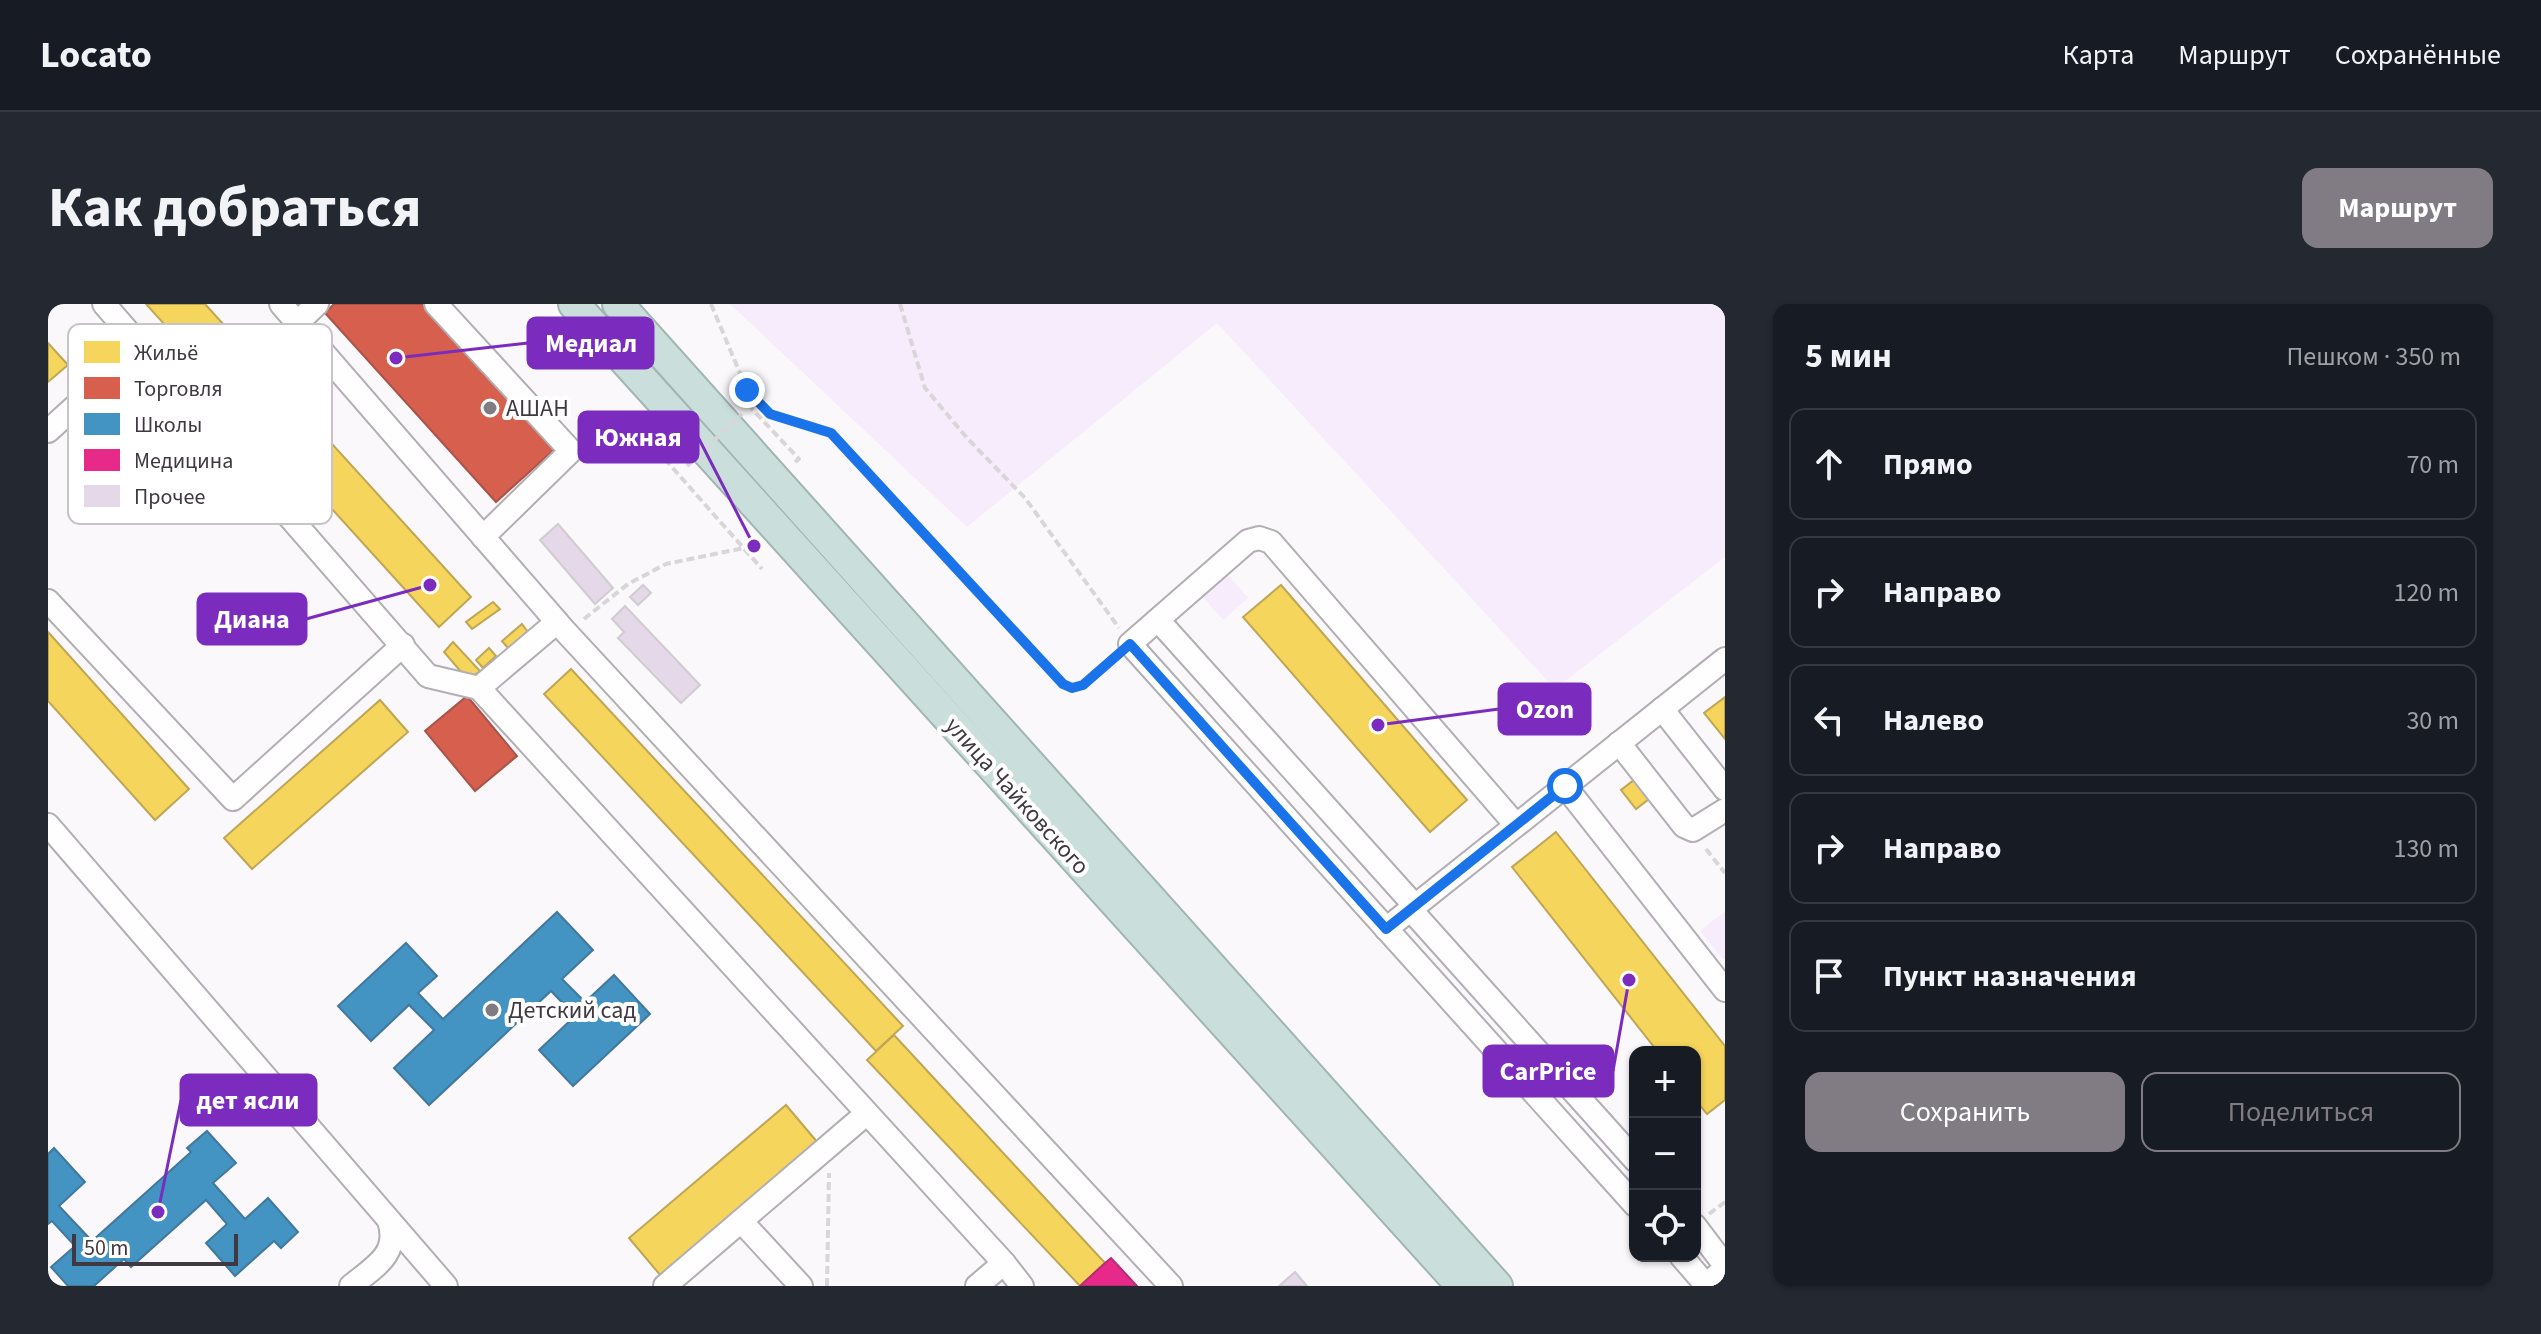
<!DOCTYPE html>
<html lang="ru">
<head>
<meta charset="utf-8">
<style>
	:root { --surface:#171b24; --page:#242831; --text:#f1f3f6; --muted:#9ea1a6; --line:#363941; --accent:#817c83 }
	body { margin:0; font-family:"Source Sans 3",sans-serif; background:var(--page); color:var(--text) }
	.controls { position:absolute; right:24px; bottom:24px; display:grid; overflow:hidden; border-radius:16px; box-shadow:0 2px 6px #0004 }
	.controls button { width:72px; height:72px; display:grid; place-items:center; padding:0; border:0; border-bottom:2px solid var(--line); background:var(--surface); color:var(--text); font:40px sans-serif }
	.scale { position:absolute; left:24px; bottom:20px; width:166px; box-sizing:border-box; padding-left:8px; border:4px solid #403942; border-top:0; font-size:22px; line-height:28px; white-space:nowrap; color:#403942; -webkit-text-stroke:6px #fff; paint-order:stroke }
	.stop { position:absolute; width:24px; height:24px; margin:-18px; border:6px solid #1a73e8; border-radius:50%; background:#fff }
	.stop.end { background:#1a73e8; border-color:#fff; box-shadow:0 2px 8px #0008 }
	.list { margin:0; padding:0; list-style:none }
	h2 { display:flex; justify-content:space-between; align-items:center; height:104px; margin:0; padding:0 32px; font-size:34px }
	h2 small { font-size:26px; font-weight:400; color:var(--muted) }
	.list li { display:grid; grid-template-columns:52px 1fr auto; gap:24px; align-items:center; box-sizing:border-box; height:112px; margin:0 16px 16px; padding:0 16px; border:2px solid var(--line); border-radius:16px }
	.list b { display:block; font-size:30px; white-space:nowrap }
	.list em { font-size:26px; font-style:normal; color:var(--muted) }
	.actions { display:flex; gap:16px; padding:24px 32px }
	.actions a { flex:1; padding:18px 0; border:2px solid var(--accent); border-radius:16px; text-align:center; font-size:28px; color:var(--accent) }
	.actions .main { background:var(--accent); color:#fff }
	.icon { flex:none; width:44px; height:44px; fill:none; stroke:currentColor; stroke-width:2; stroke-linecap:round; stroke-linejoin:round }
	.map { position:relative; flex:none; width:1677px; height:982px; overflow:hidden; border-radius:16px }
	header { display:flex; align-items:center; gap:48px; box-sizing:border-box; height:112px; padding:0 40px; background:var(--surface); border-bottom:2px solid var(--line) }
	header strong { font-size:38px }
	nav { display:flex; gap:44px; margin-inline-start:auto; font-size:28px }
	.intro { display:flex; align-items:center; justify-content:space-between; box-sizing:border-box; height:192px; padding:0 48px }
	h1 { margin:0; font-size:56px }
	.button { padding:20px 36px; border-radius:16px; background:var(--accent); color:#fff; font-size:28px; font-weight:700 }
	main { display:flex; gap:48px; padding:0 48px }
	aside { flex:1; background:var(--surface); border-radius:16px; box-shadow:0 2px 6px #0004 }
	.map>svg:first-child { display:block }
</style>
</head>
<body>
<header>
<strong>Locato</strong>
<nav><a>Карта</a><a>Маршрут</a><a>Сохранённые</a></nav>
</header>
<div class="intro"><h1>Как добраться</h1><a class="button">Маршрут</a></div>
<main>
<div class="map">
<svg width="1677" height="982" viewBox="0 0 1677 982">
	<rect width="100%" height="100%" fill="#faf8fb"/>
	<!-- green -->
	<g fill="#f7ecfc">
		<path d="M682,0H1677V253L1507,385L1169,19L919,223Z"/>
		<path d="M1180,271L1200,294L1175,316L1155,293Z"/>
		<path d="M1677,607V654L1675,655L1652,627Z"/>
	</g>
	<!-- homes -->
	<g fill="#f6d55c" stroke="#bfa654" stroke-width="2">
		<path d="M98,0H157L423,293L391,323Z"/>
		<path d="M0,39L20,61L0,78Z"/>
		<path d="M1233,281L1419,496L1382,528L1195,313Z"/>
		<path d="M445,298L452,305L424,325L418,318Z"/>
		<path d="M474,320L480,328L460,344L454,337Z"/>
		<path d="M0,328L141,485L107,516L0,397Z"/>
		<path d="M405,338L432,367L420,376L396,348Z"/>
		<path d="M441,344L448,352L435,364L428,356Z"/>
		<path d="M523,365L855,722L828,747L496,390Z"/>
		<path d="M1677,393V435L1656,409Z"/>
		<path d="M332,396L360,428L204,565L176,534Z"/>
		<path d="M1586,476L1601,495L1588,505L1573,486Z"/>
		<path d="M1508,528L1677,742V796L1659,810L1647,795V748H1610L1464,563Z"/>
		<path d="M846,731L1057,959L1032,982L819,756Z"/>
		<path d="M738,801L770,839L613,972L581,934Z"/>
	</g>
	<!-- shops -->
	<g fill="#d6604d" stroke="#a9544a" stroke-width="2">
		<path d="M286,0H377L508,144L448,198L277,9Z"/>
		<path d="M419,392L469,452L427,487L377,427Z"/>
	</g>
	<!-- schools -->
	<g fill="#4393c3" stroke="#42789c" stroke-width="2">
		<path d="M509,608L545,646L514,675L537,698L566,671L602,710L525,782L491,746L527,712L503,687L381,801L346,764L386,726L361,701L323,737L290,702L358,639L389,672L370,689L395,715Z"/>
		<path d="M159,827L188,859L165,879L197,915L220,894L250,928L233,944L226,937L187,972L158,939L179,920L158,896L83,963L76,955L46,982H20L3,963L27,942L4,917L0,920V850L6,844L37,878L11,902L44,937L143,848L139,844Z"/>
	</g>
	<!-- health -->
	<path fill="#e7298a" stroke="#b52e74" stroke-width="2" d="M1063,954L1089,982H1032L1057,959Z"/>
	<!-- building -->
	<g fill="#e5d8e9" stroke="#d0ccd2" stroke-width="2">
		<path d="M510,220L565,284L547,300L492,236Z"/>
		<path d="M595,281L603,289L590,301L582,293Z"/>
		<path d="M577,302L652,381L633,399L570,334L576,328L564,315Z"/>
		<path d="M1247,968L1259,982H1231Z"/>
	</g>
	<g fill="none" stroke-linecap="round" stroke-linejoin="round">
		<!-- minor casing -->
		<g stroke="#b2aeb4" stroke-width="26">
			<g id="minor">
				<path d="M56,0L380,372L431,384L509,318"/>
				<path d="M233,0L516,326L1123,982"/>
				<path d="M388,0L523,147L435,233"/>
				<path d="M249,19L269,0"/>
				<path d="M0,127L95,41"/>
				<path d="M0,297L185,495L355,341"/>
				<path d="M1110,316L1367,602"/>
				<path d="M431,384L956,959L929,982"/>
				<path d="M1614,405L1677,485"/>
				<path d="M1571,439L1636,522L1645,526L1677,506"/>
				<path d="M1517,482L1677,686"/>
				<path d="M0,521L398,982"/>
				<path d="M1468,521L1223,238L1211,234L1200,237L1082,340L1587,901"/>
				<path d="M1363,606L1587,856"/>
				<path d="M1338,625L1677,355"/>
				<path d="M693,917L753,982"/>
				<path d="M1647,922L1676,960L1673,968L1658,981"/>
				<path d="M1633,952L1659,982"/>
				<path d="M956,959L974,982"/>
				<path d="M303,982C326,963 352,950 341,917"/>
				<path d="M617,982L818,810"/>
			</g>
		</g>
		<!-- highway casing -->
		<g stroke="#a1b5b2" stroke-width="34">
			<g id="highway">
				<path d="M526,0L1414,982"/>
				<path d="M570,0L1449,982"/>
			</g>
		</g>
		<!-- path -->
		<g stroke="#d8d6d8" stroke-width="4" stroke-dasharray="8 4" stroke-linecap="butt">
			<path d="M663,0L699,86"/>
			<path d="M852,0L877,84L919,134L977,194L1071,324"/>
			<path d="M607,128L600,136L714,265"/>
			<path d="M747,158L751,155L692,92L699,86L722,110L783,129L1015,380L1024,384L1035,381L1066,354"/>
			<path d="M536,315L580,280L618,260L696,244"/>
			<path d="M1658,545L1677,569"/>
			<path d="M1661,910L1677,898"/>
			<path d="M779,982L781,869"/>
		</g>
		<!-- minor -->
		<use href="#minor" stroke="#fefefe" stroke-width="22"/>
		<!-- highway -->
		<use href="#highway" stroke="#cadedb" stroke-width="30"/>
		<!-- path-bridge -->
		<path stroke="#d8d6d8" stroke-width="4" stroke-dasharray="8 4" stroke-linecap="butt" d="M639,162L694,110"/>
	</g>
	<g fill="none" stroke-linecap="round" stroke-linejoin="round">
		<!-- route -->
		<path stroke="#1a73e8" stroke-width="10" d="M699,86L722,110L783,129L1015,380L1024,384L1035,381L1082,340L1338,625L1517,482"/>
	</g>
	<!-- markers -->
	<g fill="#817c83" stroke="#fff" stroke-width="3">
		<circle cx="442" cy="104" r="8"/>
		<circle cx="444" cy="706" r="8"/>
	</g>
	<g text-anchor="middle" dominant-baseline="central" stroke-width="8" stroke-linejoin="round" paint-order="stroke">
		<!-- poi labels -->
		<g font-size="24" fill="#403942" stroke="#fff" text-anchor="start">
			<text x="458" y="104">AШАН</text>
			<text x="460" y="706">Детский сад</text>
		</g>
		<!-- street labels -->
		<g font-size="24" fill="#403942" stroke="#fff">
			<text transform="translate(969 492) rotate(48)">улица Чайковского</text>
		</g>
	</g>
	<!-- legend -->
	<rect x="20" y="20" width="264" height="200" rx="12" fill="#fff" stroke="#c6c4c6" stroke-width="2"/>
	<rect x="36" y="37" width="36" height="22" fill="#f6d55c"/>
	<rect x="36" y="73" width="36" height="22" fill="#d6604d"/>
	<rect x="36" y="109" width="36" height="22" fill="#4393c3"/>
	<rect x="36" y="145" width="36" height="22" fill="#e7298a"/>
	<rect x="36" y="181" width="36" height="22" fill="#e5d8e9"/>
	<g font-size="22" fill="#403942">
		<text x="86" y="56">Жильё</text>
		<text x="86" y="92">Торговля</text>
		<text x="86" y="128">Школы</text>
		<text x="86" y="164">Медицина</text>
		<text x="86" y="200">Прочее</text>
	</g>
	<!-- callouts -->
	<path fill="none" stroke="#7b2cbf" stroke-width="3" d="M348 54L480 39M706 242L650 133M382 281L258 315M1330 421L1451 405M1581 676L1565 767M110 908L133 796"/>
	<g fill="#7b2cbf" stroke="#fff" stroke-width="3">
		<circle cx="348" cy="54" r="8"/>
		<circle cx="706" cy="242" r="8"/>
		<circle cx="382" cy="281" r="8"/>
		<circle cx="1330" cy="421" r="8"/>
		<circle cx="1581" cy="676" r="8"/>
		<circle cx="110" cy="908" r="8"/>
	</g>
	<g fill="#7b2cbf" stroke="#7b2cbf" stroke-width="3">
		<rect x="480" y="14" width="125" height="50" rx="8"/>
		<rect x="531" y="108" width="119" height="50" rx="8"/>
		<rect x="150" y="290" width="108" height="50" rx="8"/>
		<rect x="1451" y="380" width="91" height="50" rx="8"/>
		<rect x="1436" y="742" width="129" height="50" rx="8"/>
		<rect x="133" y="771" width="135" height="50" rx="8"/>
	</g>
	<g font-size="26" text-anchor="middle" font-weight="bold" fill="#fff">
		<text x="543" y="48">Медиал</text>
		<text x="590" y="142">Южная</text>
		<text x="204" y="324">Диана</text>
		<text x="1497" y="414">Ozon</text>
		<text x="1500" y="776">CarPrice</text>
		<text x="200" y="805">дет ясли</text>
	</g>
</svg>
<div class="controls">
<button>+</button>
<button>−</button>
<button><svg class="icon" aria-label="locate" viewBox="0 0 24 24"><circle cx="12" cy="12" r="6"/><path d="M12 2v4M12 18v4M2 12h4M18 12h4"/></svg></button>
</div>
<div class="scale">50 m</div>
<div class="stop" style="left:1517px;top:482px"></div>
<div class="stop end" style="left:699px;top:86px"></div>
</div>
<aside>
<h2>5 мин<small>Пешком · 350 m</small></h2>
<ul class="list">
<li><svg class="icon" aria-label="ahead" viewBox="0 0 24 24"><path d="M12 20V5M6 11l6-6 6 6"/></svg><div><b>Прямо</b></div><em>70 m</em></li>
<li><svg class="icon" aria-label="right" viewBox="0 0 24 24"><path d="M7 20v-9h11M14 6l5 5-5 5"/></svg><div><b>Направо</b></div><em>120 m</em></li>
<li><svg class="icon" aria-label="left" viewBox="0 0 24 24"><path d="M17 20v-9H6M10 6l-5 5 5 5"/></svg><div><b>Налево</b></div><em>30 m</em></li>
<li><svg class="icon" aria-label="right" viewBox="0 0 24 24"><path d="M7 20v-9h11M14 6l5 5-5 5"/></svg><div><b>Направо</b></div><em>130 m</em></li>
<li><svg class="icon" aria-label="arrive" viewBox="0 0 24 24"><path d="M6 21V4h12l-3 4 3 4H6"/></svg><div><b>Пункт назначения</b></div></li>
</ul>
<div class="actions"><a class="main">Сохранить</a><a>Поделиться</a></div>
</aside>
</main>
</body>
</html>
